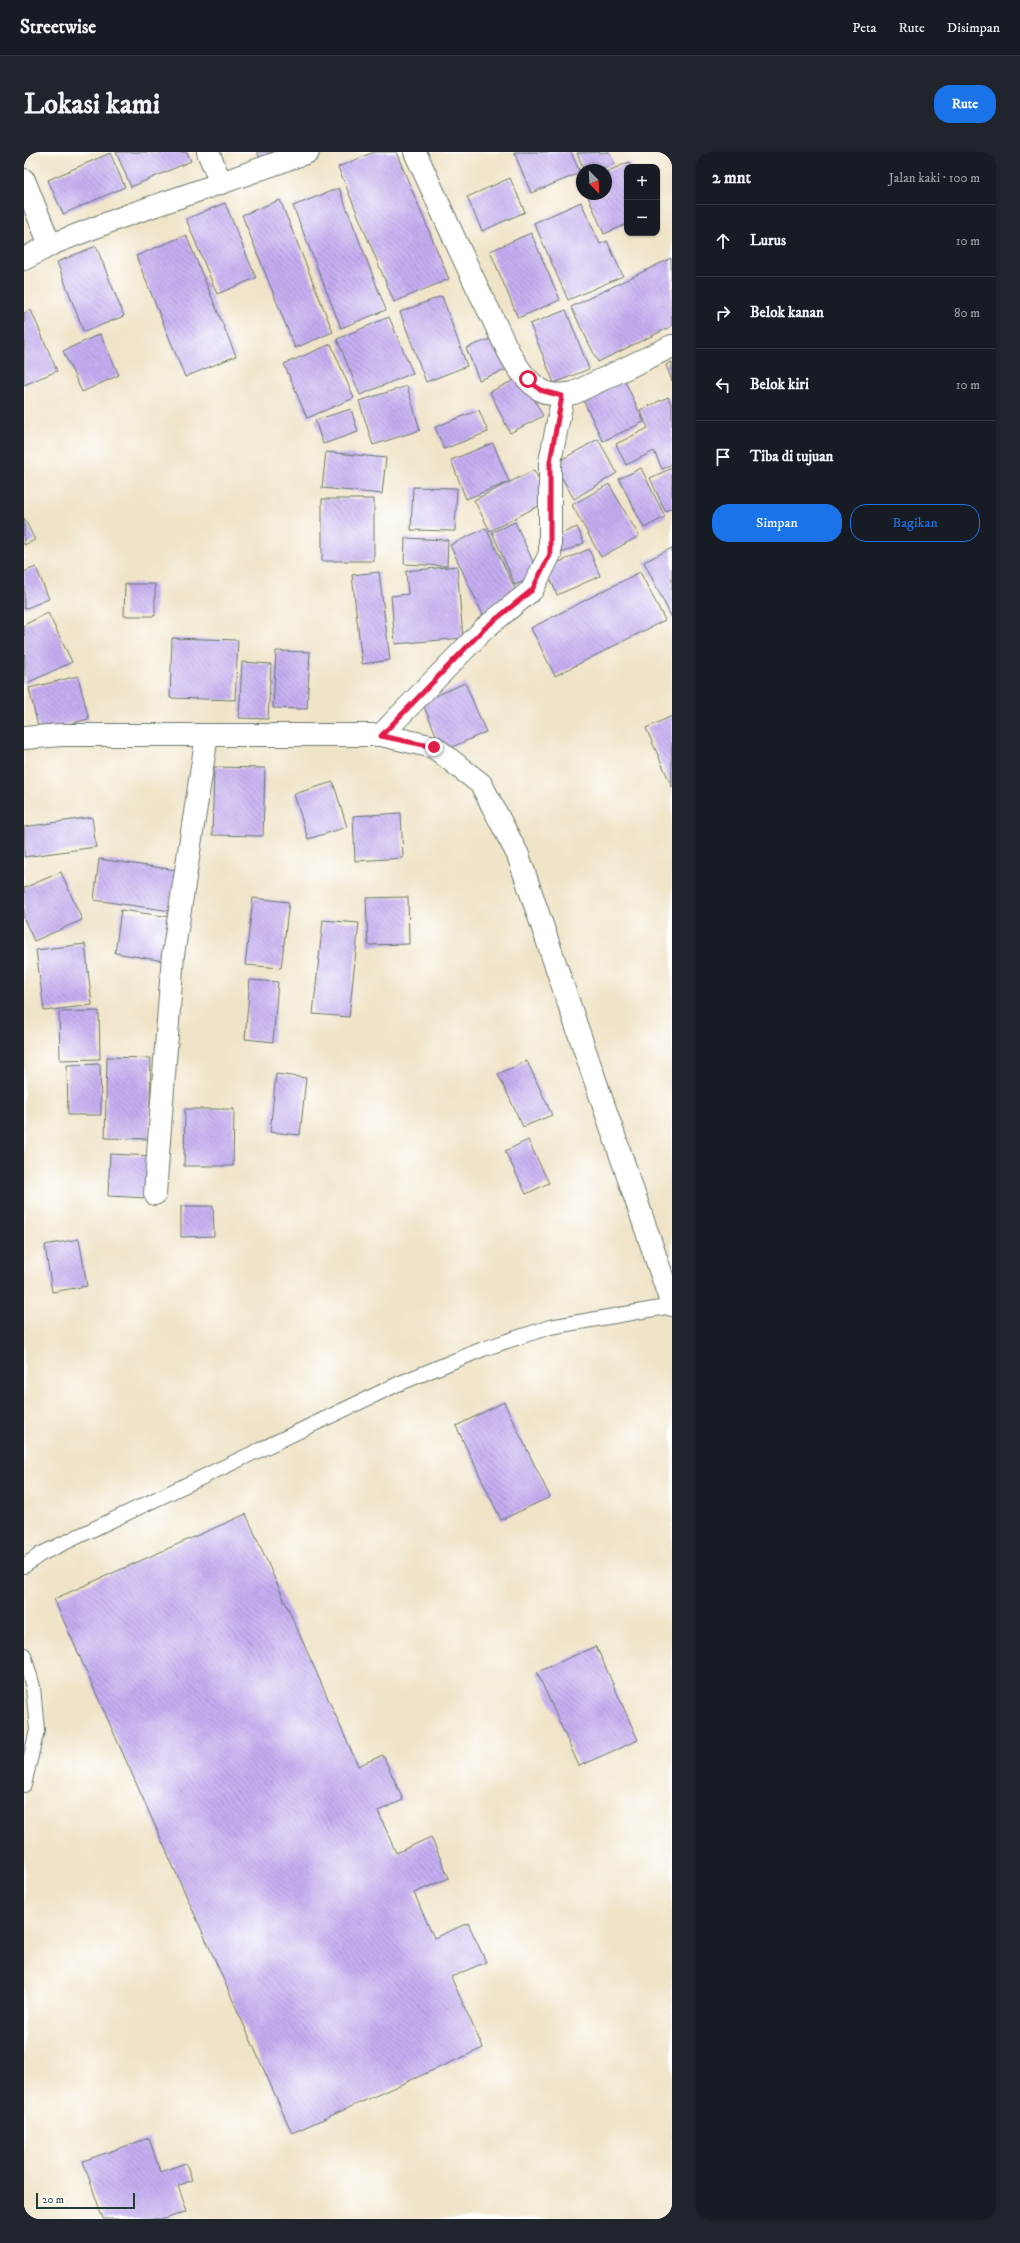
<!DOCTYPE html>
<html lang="id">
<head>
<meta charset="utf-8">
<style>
	:root { --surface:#171b24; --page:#20242c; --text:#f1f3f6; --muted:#9ea1a6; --line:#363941; --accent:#1a73e8 }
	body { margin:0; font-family:"IM FELL DW Pica",serif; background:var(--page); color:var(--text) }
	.controls { position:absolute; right:12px; top:12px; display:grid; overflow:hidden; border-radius:8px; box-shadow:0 1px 3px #0004 }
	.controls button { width:36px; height:36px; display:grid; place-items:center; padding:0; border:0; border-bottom:1px solid var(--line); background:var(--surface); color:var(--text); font:20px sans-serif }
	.compass { position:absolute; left:552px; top:12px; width:36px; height:36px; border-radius:50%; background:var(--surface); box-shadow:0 1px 3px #0004; rotate:156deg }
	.scale { position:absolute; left:12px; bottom:10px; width:99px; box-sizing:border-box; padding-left:4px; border:2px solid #1f3d34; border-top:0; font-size:11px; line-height:14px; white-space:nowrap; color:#1f3d34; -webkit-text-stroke:3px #fff; paint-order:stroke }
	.stop { position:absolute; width:12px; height:12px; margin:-9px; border:3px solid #e11d48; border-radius:50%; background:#fff }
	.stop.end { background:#e11d48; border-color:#fff; box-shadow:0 1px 4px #0008 }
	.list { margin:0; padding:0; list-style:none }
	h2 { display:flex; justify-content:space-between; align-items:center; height:52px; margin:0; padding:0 16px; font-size:17px }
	h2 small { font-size:13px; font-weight:400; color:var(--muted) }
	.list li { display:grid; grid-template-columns:26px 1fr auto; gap:12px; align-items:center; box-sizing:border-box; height:72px; padding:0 16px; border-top:1px solid var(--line) }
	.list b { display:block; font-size:15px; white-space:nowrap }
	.list em { font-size:13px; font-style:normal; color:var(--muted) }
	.actions { display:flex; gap:8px; padding:12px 16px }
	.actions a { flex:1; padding:9px 0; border:1px solid var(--accent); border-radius:16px; text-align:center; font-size:14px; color:var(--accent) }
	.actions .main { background:var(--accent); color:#fff }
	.icon { flex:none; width:22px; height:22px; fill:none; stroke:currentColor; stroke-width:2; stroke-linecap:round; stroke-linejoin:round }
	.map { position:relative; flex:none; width:648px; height:2067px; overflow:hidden; border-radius:16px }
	header { display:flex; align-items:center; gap:24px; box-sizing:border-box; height:56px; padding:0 20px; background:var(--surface); border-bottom:1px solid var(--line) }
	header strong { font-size:19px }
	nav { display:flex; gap:22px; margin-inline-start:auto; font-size:14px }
	.intro { display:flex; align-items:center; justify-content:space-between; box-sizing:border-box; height:96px; padding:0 24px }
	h1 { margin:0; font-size:28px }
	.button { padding:10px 18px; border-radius:16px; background:var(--accent); color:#fff; font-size:14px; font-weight:700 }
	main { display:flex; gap:24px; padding:0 24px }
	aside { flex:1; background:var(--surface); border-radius:16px; box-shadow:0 1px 3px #0004 }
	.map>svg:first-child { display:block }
</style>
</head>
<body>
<header>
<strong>Streetwise</strong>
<nav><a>Peta</a><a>Rute</a><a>Disimpan</a></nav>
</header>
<div class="intro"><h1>Lokasi kami</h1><a class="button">Rute</a></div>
<main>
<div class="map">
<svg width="648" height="2067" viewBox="0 0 648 2067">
	<defs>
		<pattern id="building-back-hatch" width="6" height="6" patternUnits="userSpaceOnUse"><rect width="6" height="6" fill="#c4adf1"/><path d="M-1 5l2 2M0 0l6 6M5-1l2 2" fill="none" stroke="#9f8ec4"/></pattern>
	</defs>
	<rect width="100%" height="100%" fill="#fff"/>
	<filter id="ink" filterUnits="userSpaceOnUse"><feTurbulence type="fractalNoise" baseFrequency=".025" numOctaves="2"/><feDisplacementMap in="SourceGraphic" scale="8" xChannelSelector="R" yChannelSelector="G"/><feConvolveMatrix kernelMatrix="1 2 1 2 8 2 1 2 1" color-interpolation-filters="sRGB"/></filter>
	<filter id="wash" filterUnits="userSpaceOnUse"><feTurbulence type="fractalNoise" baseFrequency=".012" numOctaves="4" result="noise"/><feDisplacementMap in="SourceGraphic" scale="16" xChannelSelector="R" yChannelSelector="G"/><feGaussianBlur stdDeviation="0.9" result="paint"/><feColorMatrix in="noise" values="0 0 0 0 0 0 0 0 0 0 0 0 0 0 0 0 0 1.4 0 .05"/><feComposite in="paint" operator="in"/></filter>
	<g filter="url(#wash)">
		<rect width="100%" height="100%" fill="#f0e4c8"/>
		<g id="blocks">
			<!-- building -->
			<g fill="url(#building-back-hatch)">
				<path d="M92,0H163L167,9L107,35Z"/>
				<path d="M233,0H264L238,11Z"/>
				<path d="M350,0H372L425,127L370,150L314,15Z"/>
				<path d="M490,0H547L556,21L507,41Z"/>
				<path d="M585,0L590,12L574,18H560L553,1Z"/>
				<path d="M86,1L101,35L39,62L24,28Z"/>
				<path d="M605,10L607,15H603V72L580,82L563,42H582V20Z"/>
				<path d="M486,26L501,60L458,79L443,45Z"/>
				<path d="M315,36L362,158L317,176L269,54Z"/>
				<path d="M256,48L309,180L271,196L218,63Z"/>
				<path d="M557,50L576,92L583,89L599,124L544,148L510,71Z"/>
				<path d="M201,51L232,126L193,142L162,67Z"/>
				<path d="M507,81L536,148L494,166L466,99Z"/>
				<path d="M162,83L212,204L161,225L112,104Z"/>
				<path d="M72,94L100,164L60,180L33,110Z"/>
				<path d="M647,106L648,174L574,210L547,155Z"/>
				<path d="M418,144L443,214L402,230L376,160Z"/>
				<path d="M7,158L33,219L0,233V161Z"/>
				<path d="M542,158L565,217L530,231L506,172Z"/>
				<path d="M365,165L389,221L336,243L313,187Z"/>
				<path d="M76,182L95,223L58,240L39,199Z"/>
				<path d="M474,184L487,216L455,228L442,196Z"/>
				<path d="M307,192L330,246L283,266L260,212Z"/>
				<path d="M648,210V229L642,213Z"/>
				<path d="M498,224L519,264L486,281L466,240Z"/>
				<path d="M600,227L620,270L579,289L558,246Z"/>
				<path d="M383,234L396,278L349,293L335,249Z"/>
				<path d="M644,245L648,254V312L638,317L630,299L602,313L592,292L624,276L616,258Z"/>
				<path d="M327,257L334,280L299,292L291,268Z"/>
				<path d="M455,258L464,280L420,297L411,275Z"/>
				<path d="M574,287L593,321L550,347L530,312Z"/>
				<path d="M469,291L485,330L442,347L427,308Z"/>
				<path d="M302,300L362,306L358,342L298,336Z"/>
				<path d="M617,316L641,365L620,376L595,327Z"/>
				<path d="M648,316V356L641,359L626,326Z"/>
				<path d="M510,318L526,348L466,379L450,348Z"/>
				<path d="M585,332L615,384L577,405L548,353Z"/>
				<path d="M389,335L433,336L431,379L387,378Z"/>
				<rect x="298" y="347" width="52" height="62"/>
				<path d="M0,366L11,388L0,393Z"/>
				<path d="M491,370L515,423L491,433L468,380Z"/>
				<path d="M553,375L560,391L535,402L528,386Z"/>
				<path d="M462,376L496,447L460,465L426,393Z"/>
				<path d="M381,386L424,388L423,414L380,412Z"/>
				<path d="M648,396V466L620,410Z"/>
				<path d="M565,397L576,424L533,443L522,416Z"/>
				<path d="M433,414L439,486L371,492L367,444L384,442L382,419Z"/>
				<path d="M12,415L25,447L0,457V420Z"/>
				<path d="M355,420L366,508L338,512L328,423Z"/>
				<path d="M616,420L641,468L531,524L507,476Z"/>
				<path d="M101,432H131V464H100Z"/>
				<path d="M24,461L48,510L1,532L0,473Z"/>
				<path d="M148,486L214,488L211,548L146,546Z"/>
				<path d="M252,499L286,500L283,557L249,556Z"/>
				<path d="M218,510L247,512L244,567L215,566Z"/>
				<path d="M54,524L65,567L15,579L5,536Z"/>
				<path d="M441,531L462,580L419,599L398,550Z"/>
				<path d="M648,564V635L622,576Z"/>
				<path d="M190,615L241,616L239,684L188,683Z"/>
				<path d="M309,630L323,675L284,687L270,642Z"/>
				<path d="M377,661L379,706L331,709L329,664Z"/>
				<path d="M68,665L72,695L0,705V675Z"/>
				<path d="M75,707L152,718L147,759L70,748Z"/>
				<path d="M37,720L58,768L10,789L0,767V736Z"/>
				<path d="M384,745L385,792L344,793L342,746Z"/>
				<path d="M229,746L265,750L257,816L221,813Z"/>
				<path d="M97,758L147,765L140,809L91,801Z"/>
				<path d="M299,768L335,771L325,865L289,862Z"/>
				<path d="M61,792L68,853L20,859L12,798Z"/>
				<path d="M226,828L254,830L249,890L221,887Z"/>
				<path d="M75,859L76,907L36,908L35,860Z"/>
				<path d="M83,905L127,906L125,987L81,986Z"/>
				<path d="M503,909L528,963L499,975L474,922Z"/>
				<path d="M76,912L77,963H44L43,913Z"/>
				<path d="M252,922L282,926L276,983L246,980Z"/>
				<path d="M161,957H210L209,1014H160Z"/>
				<path d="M504,988L525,1031L502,1042L481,999Z"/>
				<path d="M86,1002L127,1004L125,1046L84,1044Z"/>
				<path d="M157,1054H189L190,1084L157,1085Z"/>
				<path d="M55,1087L63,1134L28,1140L21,1093Z"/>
				<path d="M480,1250L526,1345L477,1368L432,1274Z"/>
				<path d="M222,1362L334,1614L359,1603L379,1648L354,1659L372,1701L407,1685L425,1726L390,1741L410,1786L444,1771L462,1810L427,1825L459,1896L268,1981L30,1447Z"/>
				<path d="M572,1494L614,1588L555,1614L513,1520Z"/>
				<path d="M125,1986L136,2020L162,2011L168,2028L154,2034L163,2059L141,2067H79L59,2009Z"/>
			</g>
		</g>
	</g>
	<g filter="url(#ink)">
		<use href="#blocks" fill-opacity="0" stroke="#687768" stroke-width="1"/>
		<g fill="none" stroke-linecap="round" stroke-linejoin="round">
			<!-- service casing -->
			<g stroke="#687768" stroke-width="16">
				<g id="service">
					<path d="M0,1414L17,1402L374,1232L459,1197L526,1175L648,1154"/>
					<path d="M0,1503L9,1535L13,1578L0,1633"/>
				</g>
			</g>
			<!-- pedestrian casing -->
			<g stroke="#687768" stroke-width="23">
				<path id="pedestrian" d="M26,93L101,64L197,31"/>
			</g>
			<!-- minor casing -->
			<g stroke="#687768" stroke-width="24">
				<g id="minor">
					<path d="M184,0L197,31L284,0"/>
					<path d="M391,0C416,54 439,108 466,161C479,187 490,220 515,237C525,244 540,243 550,241L648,194"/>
					<path d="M0,28L26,93L0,107"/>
					<path d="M357,583L461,476L508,438L526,402V310L539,244"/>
					<path d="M0,586L37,583H357L410,595L457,632L494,703L648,1153"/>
					<path d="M131,1042L149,803L183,583"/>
				</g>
			</g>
			<!-- service -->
			<use href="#service" stroke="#fff" stroke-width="14"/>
			<!-- pedestrian -->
			<use href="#pedestrian" stroke="#fff" stroke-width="21"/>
			<!-- minor -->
			<use href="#minor" stroke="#fff" stroke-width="22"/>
		</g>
	</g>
	<g fill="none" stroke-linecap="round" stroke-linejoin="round" filter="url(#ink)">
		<!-- route -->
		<path stroke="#e11d48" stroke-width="5" d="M410,595L357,584L461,476L508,438L526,402V310L538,244L516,238L504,227"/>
	</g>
</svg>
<div class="controls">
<button>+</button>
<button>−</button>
</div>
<svg class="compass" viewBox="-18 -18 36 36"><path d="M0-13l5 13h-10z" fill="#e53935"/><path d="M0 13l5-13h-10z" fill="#9ea1a6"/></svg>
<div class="scale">20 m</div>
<div class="stop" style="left:504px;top:227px"></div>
<div class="stop end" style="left:410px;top:595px"></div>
</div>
<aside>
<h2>2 mnt<small>Jalan kaki · 100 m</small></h2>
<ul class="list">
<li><svg class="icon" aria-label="ahead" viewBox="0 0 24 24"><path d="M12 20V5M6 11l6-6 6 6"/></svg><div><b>Lurus</b></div><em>10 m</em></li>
<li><svg class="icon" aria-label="right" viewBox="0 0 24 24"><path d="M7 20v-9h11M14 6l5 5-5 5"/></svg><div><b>Belok kanan</b></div><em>80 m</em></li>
<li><svg class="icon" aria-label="left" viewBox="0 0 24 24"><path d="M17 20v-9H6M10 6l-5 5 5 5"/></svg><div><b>Belok kiri</b></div><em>10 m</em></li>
<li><svg class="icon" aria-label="arrive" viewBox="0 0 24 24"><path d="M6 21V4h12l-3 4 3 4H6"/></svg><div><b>Tiba di tujuan</b></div></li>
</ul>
<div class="actions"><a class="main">Simpan</a><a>Bagikan</a></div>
</aside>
</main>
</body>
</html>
